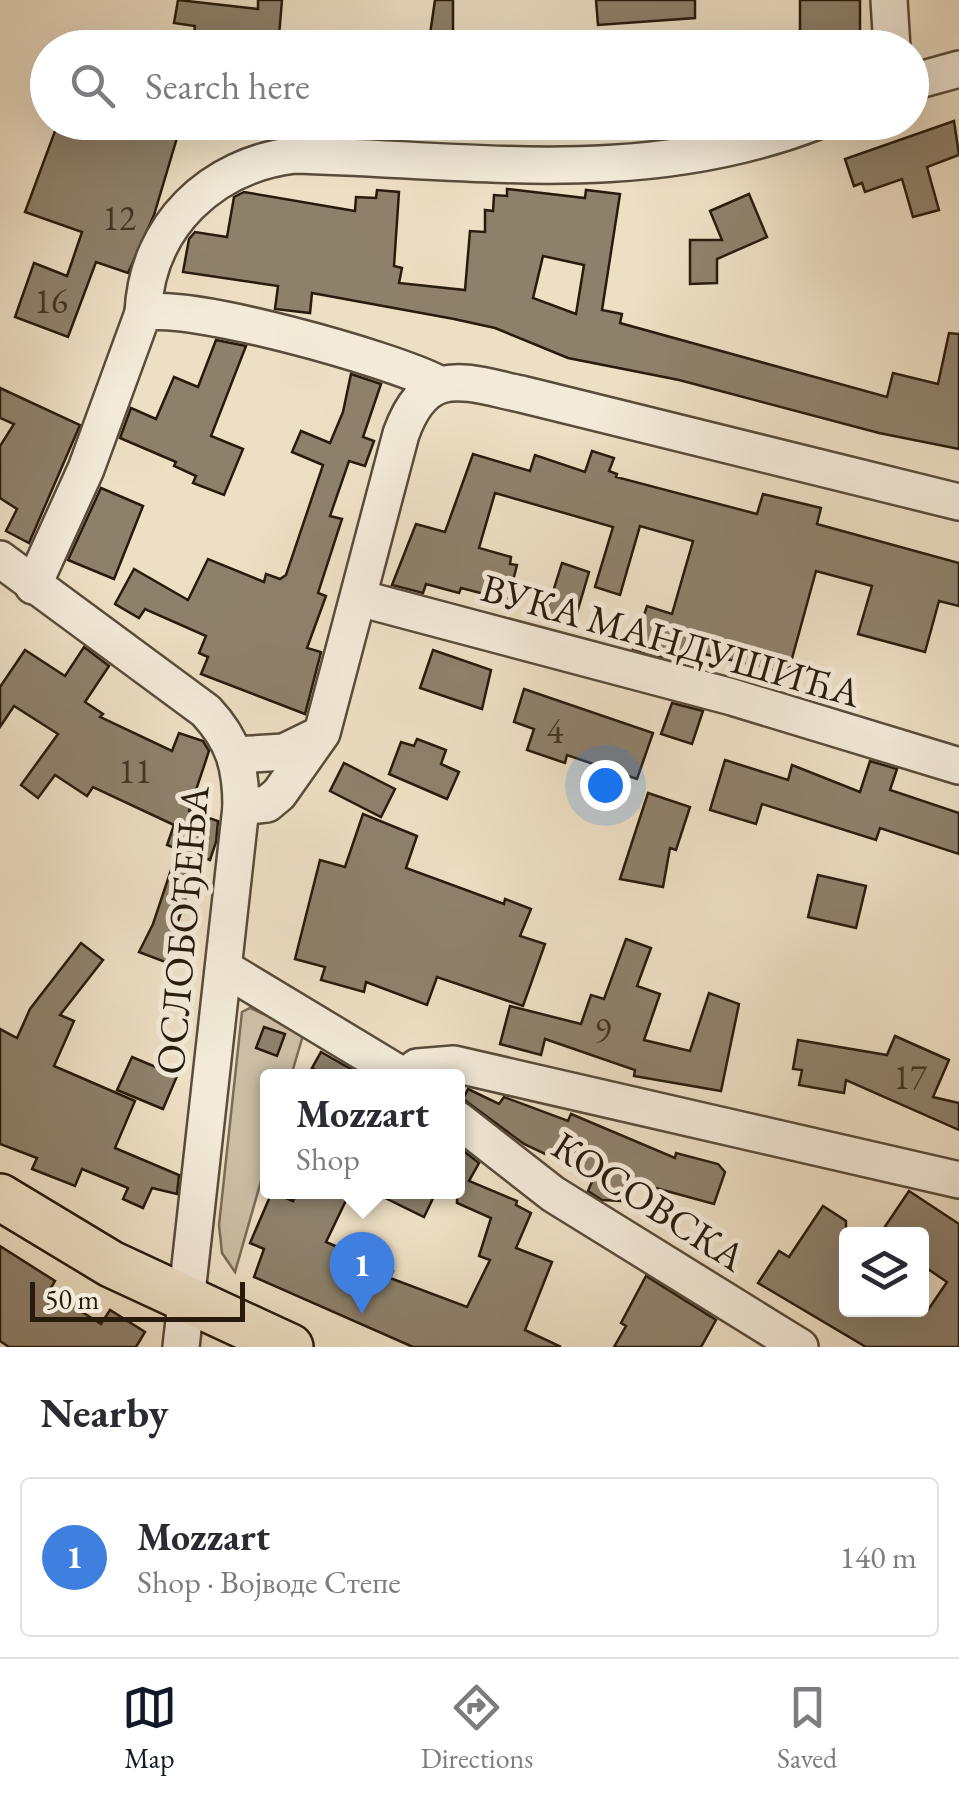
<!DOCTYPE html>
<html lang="en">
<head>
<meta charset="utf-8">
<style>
	:root { --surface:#fff; --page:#f7f7f7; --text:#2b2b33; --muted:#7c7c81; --line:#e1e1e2; --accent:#111827 }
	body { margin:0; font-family:"EB Garamond",serif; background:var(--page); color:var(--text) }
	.controls { position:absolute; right:30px; bottom:30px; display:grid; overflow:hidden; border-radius:10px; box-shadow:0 10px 40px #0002 }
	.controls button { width:90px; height:90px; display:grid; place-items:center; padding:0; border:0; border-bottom:2px solid var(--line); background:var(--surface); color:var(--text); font:50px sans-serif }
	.scale { position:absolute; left:30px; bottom:25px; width:215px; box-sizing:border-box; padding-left:10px; border:5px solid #281b0c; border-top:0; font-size:28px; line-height:35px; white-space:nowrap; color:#281b0c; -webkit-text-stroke:8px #f3ead9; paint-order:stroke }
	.you { position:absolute; left:605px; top:785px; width:35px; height:35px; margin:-25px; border:8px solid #fff; border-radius:50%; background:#1a73e8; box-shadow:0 0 0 15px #1a73e833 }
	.badge { display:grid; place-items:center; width:65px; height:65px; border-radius:50%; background:var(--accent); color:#fff; font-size:32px; font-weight:700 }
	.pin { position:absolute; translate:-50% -82px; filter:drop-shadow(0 2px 5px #0008) }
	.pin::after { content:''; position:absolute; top:52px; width:35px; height:30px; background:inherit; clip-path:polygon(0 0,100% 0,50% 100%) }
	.popup { position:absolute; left:260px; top:1069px; width:205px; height:130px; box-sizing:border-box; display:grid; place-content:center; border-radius:10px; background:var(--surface); filter:drop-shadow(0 2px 8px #0005); font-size:32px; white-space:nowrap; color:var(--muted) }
	.popup b { font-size:38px; color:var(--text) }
	.popup::after { content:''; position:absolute; left:50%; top:100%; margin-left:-20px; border:20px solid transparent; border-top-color:var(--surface) }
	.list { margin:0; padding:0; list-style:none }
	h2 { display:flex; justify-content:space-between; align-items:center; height:130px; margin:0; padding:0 40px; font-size:42px }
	h2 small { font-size:32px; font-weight:400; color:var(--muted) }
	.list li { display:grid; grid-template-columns:65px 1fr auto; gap:30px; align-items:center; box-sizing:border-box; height:160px; margin:0 20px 20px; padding:0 20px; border:2px solid var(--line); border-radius:10px }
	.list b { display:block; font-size:38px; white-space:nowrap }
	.list p { margin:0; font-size:32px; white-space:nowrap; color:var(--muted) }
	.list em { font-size:32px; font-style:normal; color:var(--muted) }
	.icon { flex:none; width:55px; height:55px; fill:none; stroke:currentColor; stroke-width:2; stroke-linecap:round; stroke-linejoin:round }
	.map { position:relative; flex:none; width:959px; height:1347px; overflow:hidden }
	.search { position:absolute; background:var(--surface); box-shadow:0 10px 40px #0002; left:30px; right:30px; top:30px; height:110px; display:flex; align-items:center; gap:25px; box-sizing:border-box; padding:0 35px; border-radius:55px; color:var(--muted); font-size:38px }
	.sheet { height:310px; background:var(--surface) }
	nav { display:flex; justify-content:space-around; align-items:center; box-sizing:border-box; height:140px; border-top:2px solid var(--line); background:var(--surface); font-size:28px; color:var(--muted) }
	nav a { display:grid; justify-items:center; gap:5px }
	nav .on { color:var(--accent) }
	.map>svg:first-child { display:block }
</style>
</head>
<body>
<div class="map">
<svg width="959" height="1347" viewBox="0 0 959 1347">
	<rect width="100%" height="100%" fill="#eddfc4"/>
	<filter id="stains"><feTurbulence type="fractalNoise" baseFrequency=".002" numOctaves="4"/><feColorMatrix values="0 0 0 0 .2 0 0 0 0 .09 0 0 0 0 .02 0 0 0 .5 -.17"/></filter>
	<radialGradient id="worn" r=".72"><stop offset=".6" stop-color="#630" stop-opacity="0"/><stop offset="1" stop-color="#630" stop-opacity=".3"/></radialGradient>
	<!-- green -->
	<path fill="#ccbea5" stroke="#7a6c58" stroke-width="2.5" d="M250,1008L304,1032L291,1076H267V1160L235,1272L222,1253L219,1225L242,1012Z"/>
	<!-- building -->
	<g fill="#8e816c" stroke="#281b0c" stroke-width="2.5" fill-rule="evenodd">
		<path d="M178,0L258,9V0H282L279,36L236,33L234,48H192L195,26L174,23Z"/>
		<path d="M435,0H453V48H428Z"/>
		<path d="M596,0H695V18L598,25Z"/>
		<path d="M800,0H860V33H851V48H800Z"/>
		<path d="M954,121L959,155L927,167L939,210L913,217L902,179L865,192L862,183L854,186L845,159Z"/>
		<path d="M92,122L143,130L145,123L179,131L154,215L128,273L96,262L68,337L15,317L34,263L67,276L82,232L25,212L58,123L90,133Z"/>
		<path d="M507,189L585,198L586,190L620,194L602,310L622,314L620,323L887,397L893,373L938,384L949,333L959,334V449L879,433L679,380L568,358L495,328L454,319L312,293L310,313L275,309L278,286L183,272L189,239L195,232L227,237L234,197L244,192L355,211L356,197L376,198L377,190L399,192L394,266L402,268L399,283L465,290L470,231L485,232V210L493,211L494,195L507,196ZM543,256L584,265L576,314L533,298Z"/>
		<path d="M749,194L767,237L717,259V283L690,284V240H722L710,211Z"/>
		<path d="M216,340L246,346L211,436L243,449L224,495L193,483L196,476L174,466L176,462L120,438L131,408L156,419L174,377L198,387Z"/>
		<path d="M351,374L381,384L363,437L374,441L365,466L349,461L330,516L342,519L318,593L326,596L307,648L321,652L305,714L201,674L208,657L199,653L206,636L145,609L139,618L115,604L134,569L188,600L208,559L264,582L266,574L280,579L286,575L323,465L292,452L301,431L330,443L343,412Z"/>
		<path d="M0,388L80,425L29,543L6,531L17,509L0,498V446L14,424L0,418Z"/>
		<path d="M592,451L614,458L609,471L617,474L616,477L757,514L763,494L821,508L817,524L959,563V606L939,601L925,652L858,634L872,586L816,571L788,673L686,650L682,662L633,649L647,606L672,614L693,541L640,526L620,595L595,587L613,527L495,493L479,548L511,557L510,564L517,565L508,600L461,588L459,593L426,584L423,593L392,585L416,524L445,532L473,454L530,471L535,455L585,472Z"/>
		<path d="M101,488L143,506L114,579L68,560Z"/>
		<path d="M562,563L589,572L574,623L546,614Z"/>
		<path d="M84,647L109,666L85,702L103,714L100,717L172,751L179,733L203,741L209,751L189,811L218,821L216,842L210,860L200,856L174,933L184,937L173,965L139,952L153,924L178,849L167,845L174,825L93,787L87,796L55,775L38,798L21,785L58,734L14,706L0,727V687L25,650L65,676Z"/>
		<path d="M433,650L491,670L482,709L420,688Z"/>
		<path d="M524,689L653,733L637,779L567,755L565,763L527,750L534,729L514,722Z"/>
		<path d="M672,703L703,711L692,744L661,734Z"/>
		<path d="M417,739L446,750L441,764L459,772L447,799L389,774L401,742L414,746Z"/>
		<path d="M725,760L788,780L792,765L860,792L870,761L897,769L890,790L959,813V854L880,828L876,840L762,804L756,824L710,810Z"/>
		<path d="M344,763L395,789L381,817L330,791Z"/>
		<path d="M648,793L690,807L676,850L670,848L663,887L620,879Z"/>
		<path d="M363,814L417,836L406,868L504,904L505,899L531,909L520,936L545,944L523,1006L437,977L427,1005L366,982L364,992L321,980L325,967L295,959L320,860L345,867Z"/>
		<path d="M818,875L866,886L856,928L808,917Z"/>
		<path d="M626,939L651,948L637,986L660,994L644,1040L690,1051L709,993L739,1004L721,1091L634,1076L635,1070L545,1039L541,1055L500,1044L510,1006L581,1024L591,995L604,999Z"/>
		<path d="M81,943L103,960L60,1015L74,1021L54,1066L135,1101L115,1148L179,1175L177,1194L152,1188L143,1208L123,1199L128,1188L82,1169L75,1186L32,1169L37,1158L0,1144V1029L17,1038L30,1009Z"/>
		<path d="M264,1027L285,1034L277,1056L256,1048Z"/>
		<path d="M895,1036L949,1060L933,1097L959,1103V1130L846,1080L844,1093L799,1085L802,1070L793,1069L798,1040L887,1055Z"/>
		<path d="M321,1052L363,1076H327L312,1068Z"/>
		<path d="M132,1057L177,1076L163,1109L117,1090Z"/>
		<path d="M468,1089L499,1104L504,1097L568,1121L571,1114L675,1158L676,1153L718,1164L725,1172L714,1204L630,1181L621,1201L602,1200L588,1191L594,1177L524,1144L463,1099Z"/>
		<path d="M457,1146L479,1163L469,1181L517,1201L516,1205L531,1213L516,1248L552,1262L525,1330L561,1347H413L254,1277L264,1249L250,1243L272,1192L293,1201L297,1192H350L326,1242L393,1271L390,1278L467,1307L490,1260L479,1256L491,1218L457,1203Z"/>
		<path d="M909,1191L959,1224V1347H866L758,1283L779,1251L789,1257L823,1206L846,1221V1310H928L947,1282L922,1265V1234H880Z"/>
		<path d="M373,1192H436L424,1217Z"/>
		<path d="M0,1246L55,1281L49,1291L101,1324L110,1310L145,1332L136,1347H9L0,1341Z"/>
		<path d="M646,1276L716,1320L701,1347H614L626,1326L621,1323Z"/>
	</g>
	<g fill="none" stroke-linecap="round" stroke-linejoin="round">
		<!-- minor casing -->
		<g stroke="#594c3a" stroke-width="40">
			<g id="minor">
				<path d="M889,0L892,48"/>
				<path d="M912,82L959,69"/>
				<path d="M143,313C147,225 212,165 295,155C475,160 642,188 815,122"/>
				<path d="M0,559L206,711C234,741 241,767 241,807L181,1347"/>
				<path d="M33,586L86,469L143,313C189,302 391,359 437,383"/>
				<path d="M359,598L732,697L959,766"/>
				<path d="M236,755L284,752L321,734"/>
				<path d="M241,807L267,804L279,794L322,733L401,434C426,364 463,382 521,394L959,502"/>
				<path d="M224,968L403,1076"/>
				<path d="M406,1076L417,1067L454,1064L959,1180"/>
				<path d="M457,1119L553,1194L800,1347"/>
			</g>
		</g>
		<!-- major casing -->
		<g stroke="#281b0c" stroke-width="50">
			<path id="major" d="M0,1197L111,1264L290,1347"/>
		</g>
		<!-- minor -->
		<use href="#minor" stroke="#f3ead9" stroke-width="35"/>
		<!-- major -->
		<use href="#major" stroke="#eddfc4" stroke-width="45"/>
	</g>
	<g text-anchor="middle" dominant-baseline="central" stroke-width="10" stroke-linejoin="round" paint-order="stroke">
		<!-- number labels -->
		<g font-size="35" fill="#423424">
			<text x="119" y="217">12</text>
			<text x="51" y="300">16</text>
			<text x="555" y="730">4</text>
			<text x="135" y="770">11</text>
			<text x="603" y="1029">9</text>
			<text x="910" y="1076">17</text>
		</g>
		<!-- street labels -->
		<g font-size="40" fill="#281b0c" stroke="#f3ead9">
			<text transform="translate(671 640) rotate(16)">ВУКА МАНДУШИЋА</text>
			<text transform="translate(182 930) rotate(-85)">ОСЛОБОЂЕЊА</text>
			<text transform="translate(649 1201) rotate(33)">КОСОВСКА</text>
		</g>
	</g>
	<rect width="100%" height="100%" filter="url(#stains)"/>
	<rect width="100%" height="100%" fill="url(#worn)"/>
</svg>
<div class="controls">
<button><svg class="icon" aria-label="layers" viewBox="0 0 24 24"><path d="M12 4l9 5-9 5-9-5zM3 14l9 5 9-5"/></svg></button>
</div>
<div class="scale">50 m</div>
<div class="you"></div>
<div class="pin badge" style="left:362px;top:1314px;background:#3f7fe0">1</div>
<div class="popup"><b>Mozzart</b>Shop</div>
<div class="search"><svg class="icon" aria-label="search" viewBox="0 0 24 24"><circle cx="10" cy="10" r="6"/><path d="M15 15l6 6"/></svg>Search here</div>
</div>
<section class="sheet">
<h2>Nearby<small></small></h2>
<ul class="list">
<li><span class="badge" style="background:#3f7fe0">1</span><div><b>Mozzart</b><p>Shop · Војводе Степе</p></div><em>140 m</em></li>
</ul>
</section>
<nav>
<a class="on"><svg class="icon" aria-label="map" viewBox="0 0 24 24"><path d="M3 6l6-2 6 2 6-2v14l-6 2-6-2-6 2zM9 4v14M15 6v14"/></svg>Map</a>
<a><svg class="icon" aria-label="directions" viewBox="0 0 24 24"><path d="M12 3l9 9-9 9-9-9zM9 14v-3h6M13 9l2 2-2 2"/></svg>Directions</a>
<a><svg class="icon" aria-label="saved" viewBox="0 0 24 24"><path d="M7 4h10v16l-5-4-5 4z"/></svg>Saved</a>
</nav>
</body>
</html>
